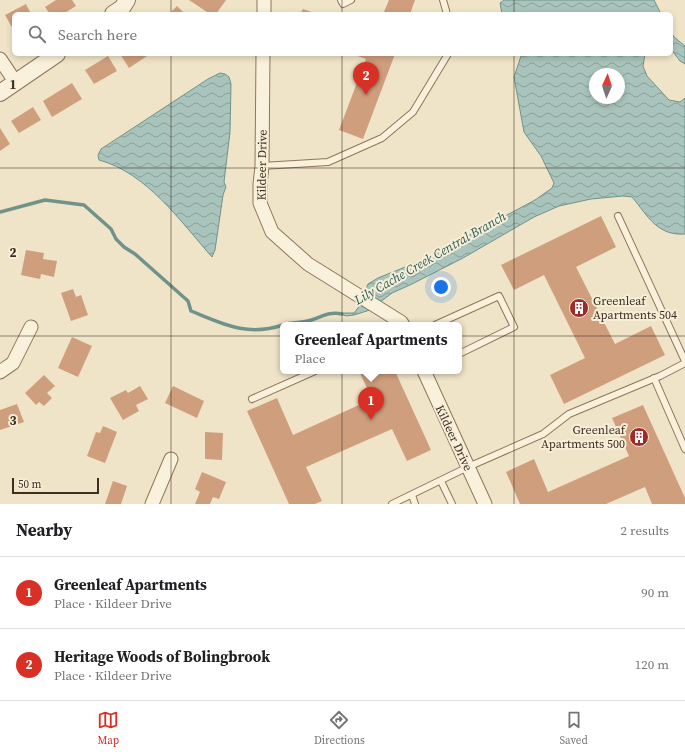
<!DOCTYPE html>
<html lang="en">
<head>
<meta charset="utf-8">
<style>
	:root { --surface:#fff; --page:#f6f6f6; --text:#202124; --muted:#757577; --line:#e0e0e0; --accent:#d93025 }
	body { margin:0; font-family:"Source Serif 4",serif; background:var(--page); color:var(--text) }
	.compass { position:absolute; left:589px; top:68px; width:36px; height:36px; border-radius:50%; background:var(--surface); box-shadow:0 2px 6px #0003; rotate:3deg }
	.scale { position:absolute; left:12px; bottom:10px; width:87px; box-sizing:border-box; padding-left:4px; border:2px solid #3d2e20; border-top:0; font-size:11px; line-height:14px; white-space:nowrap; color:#3d2e20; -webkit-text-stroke:3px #f7eed8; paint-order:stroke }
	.you { position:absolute; left:441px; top:287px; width:14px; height:14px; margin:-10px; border:3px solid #fff; border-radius:50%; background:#1a73e8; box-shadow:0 0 0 6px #1a73e833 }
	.badge { display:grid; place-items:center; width:26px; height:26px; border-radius:50%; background:var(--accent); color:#fff; font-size:13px; font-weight:700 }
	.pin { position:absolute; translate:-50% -33px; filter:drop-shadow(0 1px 2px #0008) }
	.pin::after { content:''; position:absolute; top:21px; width:14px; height:12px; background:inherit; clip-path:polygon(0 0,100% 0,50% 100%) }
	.popup { position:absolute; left:280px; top:322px; width:182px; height:52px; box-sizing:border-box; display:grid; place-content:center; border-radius:6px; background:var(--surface); filter:drop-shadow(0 1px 3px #0005); font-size:13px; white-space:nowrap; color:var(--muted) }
	.popup b { font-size:15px; color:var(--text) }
	.popup::after { content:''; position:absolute; left:50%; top:100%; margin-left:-8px; border:8px solid transparent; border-top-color:var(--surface) }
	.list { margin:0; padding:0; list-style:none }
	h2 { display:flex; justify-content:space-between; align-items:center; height:52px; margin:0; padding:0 16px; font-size:17px }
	h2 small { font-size:13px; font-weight:400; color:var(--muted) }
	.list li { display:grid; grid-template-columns:26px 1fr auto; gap:12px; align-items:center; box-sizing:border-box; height:72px; padding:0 16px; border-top:1px solid var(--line) }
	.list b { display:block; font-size:15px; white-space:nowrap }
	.list p { margin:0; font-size:13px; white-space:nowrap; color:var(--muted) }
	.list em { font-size:13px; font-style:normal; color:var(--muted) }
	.icon { flex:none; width:22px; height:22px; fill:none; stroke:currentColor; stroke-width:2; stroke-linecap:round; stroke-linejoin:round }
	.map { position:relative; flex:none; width:685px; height:504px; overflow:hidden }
	.search { position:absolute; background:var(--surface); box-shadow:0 2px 6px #0003; left:12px; right:12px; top:12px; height:44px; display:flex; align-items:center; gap:10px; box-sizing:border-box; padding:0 14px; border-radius:6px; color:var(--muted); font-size:15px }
	.sheet { height:196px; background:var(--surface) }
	nav { display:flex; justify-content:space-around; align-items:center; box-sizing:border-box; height:56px; border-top:1px solid var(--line); background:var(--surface); font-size:11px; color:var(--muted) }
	nav a { display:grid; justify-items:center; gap:2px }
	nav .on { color:var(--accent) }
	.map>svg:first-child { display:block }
</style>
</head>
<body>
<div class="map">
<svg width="685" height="504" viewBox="0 0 685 504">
	<defs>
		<pattern id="water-waves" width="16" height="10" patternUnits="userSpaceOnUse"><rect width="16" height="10" fill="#a9c4bc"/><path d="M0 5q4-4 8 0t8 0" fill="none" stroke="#8ba098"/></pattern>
	</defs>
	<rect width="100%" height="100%" fill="#f0e4c8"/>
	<!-- water -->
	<g fill="url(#water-waves)" stroke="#6f938a" fill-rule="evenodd">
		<path d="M504,0H654L661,14H502L500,3Z"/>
		<path d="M671,32L674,37L685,46V64L680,61L671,49Z"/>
		<path d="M521,54H645L643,66L647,76L669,100L680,102L685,98V234C657,236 648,216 632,197L623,196L591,199L559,206L534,217L463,258L412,284L392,293L370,310L354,315L346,316L338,313H354L358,308L368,284L378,278L425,259L535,200L552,188L554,183L541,156L524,132L514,77L521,56ZM595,74H619V98H595Z"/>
		<path d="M220,73L225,74L229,77L231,84L230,132L224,182L226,187L223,195L215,250L212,257C180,221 147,173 99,160L98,155L101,149L208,79Z"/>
	</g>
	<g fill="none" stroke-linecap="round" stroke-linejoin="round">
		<!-- stream -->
		<g stroke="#6f938a" stroke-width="3.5">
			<path d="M0,212L45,200L84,205L111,229L116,239L124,247L135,254L188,301L191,311C223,324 247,337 283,325"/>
			<path d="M283,325C293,322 300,323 308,321C321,318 327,311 342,314"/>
		</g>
	</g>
	<!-- building -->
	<g fill="#cf9f7d">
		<path d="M56,0H72L76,6L63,14H50L45,7Z"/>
		<path d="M189,0H226L216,14H210Z"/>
		<path d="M389,0H415L410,14H383Z"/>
		<path d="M26,4L31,14H14V28L13,29L5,15Z"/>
		<path d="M177,6L185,14H169Z"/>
		<path d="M303,9L317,14H300Z"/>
		<path d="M120,54H150L129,68Z"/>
		<path d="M352,54H395L363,139L339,130L366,59Z"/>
		<path d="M108,56L117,71L94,84L85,70Z"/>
		<path d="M72,83L82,99L52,117L43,101Z"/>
		<path d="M33,107L41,120L19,133L11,121Z"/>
		<path d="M0,128L10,144L0,151Z"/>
		<path d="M601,216L616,247L576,267L615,344L651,326L665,355L564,404L550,375L585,358L544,275L514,290L501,265Z"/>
		<path d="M26,250L44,253L43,259L57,261L54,277L41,274L40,279L21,275Z"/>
		<path d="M73,289L76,297L81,295L88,315L71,321L61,293Z"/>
		<path d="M72,337L92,346L78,377L58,368Z"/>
		<path d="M359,371H395L431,450L407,461L392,429L306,467L322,501L315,504H289L247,411L277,398L293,435L372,399Z"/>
		<path d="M44,375L55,386L47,393L52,398L44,406L39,402L36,405L25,393Z"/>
		<path d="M140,386L148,399L136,405L139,411L123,420L110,398L126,390L128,393Z"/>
		<path d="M173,386L204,401L197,418L165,403Z"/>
		<path d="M17,404L24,422L0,430V410Z"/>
		<path d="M643,405L685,498V504H652L645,487L606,504H520L506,472L534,459L548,492L629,456L612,418Z"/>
		<path d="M103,426L117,432L105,463L87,456L96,432L100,433Z"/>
		<path d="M205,432L223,433L222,460L205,459Z"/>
		<path d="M202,472L226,482L219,499L213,497L210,504H195L200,492L195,489Z"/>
		<path d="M113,481L127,486L121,504H105Z"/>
	</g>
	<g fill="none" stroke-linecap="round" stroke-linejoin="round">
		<!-- service casing -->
		<g stroke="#8d765c" stroke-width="8">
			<g id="service">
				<path d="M341,0L343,4L351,0"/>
				<path d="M443,0L447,14"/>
				<path d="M262,166L328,162L382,138L413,112L448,54"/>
				<path d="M618,216L685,361"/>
				<path d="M435,325L499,296L514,327L459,354"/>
				<path d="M654,378L685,449"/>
				<path d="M252,399L315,371"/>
				<path d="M441,481L452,504"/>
				<path d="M412,495L415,504"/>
				<path d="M392,504L468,467L543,434L569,414L660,376L685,363"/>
			</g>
		</g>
		<!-- minor casing -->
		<g stroke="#8d765c" stroke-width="15">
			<g id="minor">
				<path d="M264,14V0"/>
				<path d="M263,54L262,166L260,184V203L272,232L308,264L401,322L403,325"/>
				<path d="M0,59L16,83"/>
				<path d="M424,371L485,504"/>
				<path d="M0,372L13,363L31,327"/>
				<path d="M152,504L171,459"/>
			</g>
		</g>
		<!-- tertiary casing -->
		<g stroke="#8d765c" stroke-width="18">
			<g id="tertiary">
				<path d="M113,14L122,8L127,0"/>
				<path d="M0,93L57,54"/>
			</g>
		</g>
		<!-- service -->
		<use href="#service" stroke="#faf1dc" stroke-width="6"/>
		<!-- minor -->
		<use href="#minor" stroke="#faf1dc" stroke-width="13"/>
		<!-- tertiary -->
		<use href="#tertiary" stroke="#faf1dc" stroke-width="16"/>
	</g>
	<!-- grid -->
	<path fill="none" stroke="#3d2e20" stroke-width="1" stroke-opacity="0.55" d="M171,0V14M342,0V14M514,0V14M171,54V504M342,54V504M514,54V504M0,168H685M0,336H685"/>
	<!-- icons -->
	<defs>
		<g id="building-disc" transform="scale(1)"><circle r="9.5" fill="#9e2a2b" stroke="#f7eed8"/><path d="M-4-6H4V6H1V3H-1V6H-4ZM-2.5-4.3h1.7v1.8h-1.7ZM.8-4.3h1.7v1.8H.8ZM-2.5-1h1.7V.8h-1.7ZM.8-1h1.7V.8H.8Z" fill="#fff"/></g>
	</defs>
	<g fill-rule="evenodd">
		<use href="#building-disc" x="579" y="308"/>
		<use href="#building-disc" x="639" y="437"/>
	</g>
	<g text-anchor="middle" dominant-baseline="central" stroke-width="4" stroke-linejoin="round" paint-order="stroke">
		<!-- street labels -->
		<g font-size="12" fill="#3d2e20" stroke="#f7eed8">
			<text transform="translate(262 165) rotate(-89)">Kildeer Drive</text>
			<text transform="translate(454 438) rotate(65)">Kildeer Drive</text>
		</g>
		<!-- poi labels -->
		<g font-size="12" fill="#3d2e20" stroke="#f7eed8" text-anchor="start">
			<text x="593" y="301">Greenleaf<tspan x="593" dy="14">Apartments 504</tspan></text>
			<text x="625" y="430" text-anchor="end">Greenleaf<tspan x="625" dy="14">Apartments 500</tspan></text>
		</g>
		<!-- water labels -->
		<g font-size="13" font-style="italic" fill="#2f5d5a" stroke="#f7eed8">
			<text transform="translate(430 258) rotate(-30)">Lily Cache Creek Central Branch</text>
		</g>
	</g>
	<g font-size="13" text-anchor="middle" font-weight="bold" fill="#3d2e20" stroke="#f7eed8" stroke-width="4" stroke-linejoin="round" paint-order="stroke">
		<text x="13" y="89">1</text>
		<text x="13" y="257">2</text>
		<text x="13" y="425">3</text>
	</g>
</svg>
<svg class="compass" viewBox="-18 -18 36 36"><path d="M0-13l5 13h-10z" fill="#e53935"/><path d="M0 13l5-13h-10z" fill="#757577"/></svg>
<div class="scale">50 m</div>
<div class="you"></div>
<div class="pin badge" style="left:371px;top:420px">1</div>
<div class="popup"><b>Greenleaf Apartments</b>Place</div>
<div class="pin badge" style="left:366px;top:95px">2</div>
<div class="search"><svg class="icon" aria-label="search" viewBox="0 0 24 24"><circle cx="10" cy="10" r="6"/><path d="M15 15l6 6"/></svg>Search here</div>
</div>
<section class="sheet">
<h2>Nearby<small>2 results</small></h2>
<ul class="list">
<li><span class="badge">1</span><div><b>Greenleaf Apartments</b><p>Place · Kildeer Drive</p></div><em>90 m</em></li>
<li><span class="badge">2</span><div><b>Heritage Woods of Bolingbrook</b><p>Place · Kildeer Drive</p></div><em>120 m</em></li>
</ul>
</section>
<nav>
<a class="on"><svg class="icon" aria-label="map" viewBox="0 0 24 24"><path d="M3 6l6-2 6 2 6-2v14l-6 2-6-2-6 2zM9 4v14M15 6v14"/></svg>Map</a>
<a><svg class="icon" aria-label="directions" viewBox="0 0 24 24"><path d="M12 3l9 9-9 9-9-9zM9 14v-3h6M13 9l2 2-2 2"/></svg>Directions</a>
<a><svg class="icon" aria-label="saved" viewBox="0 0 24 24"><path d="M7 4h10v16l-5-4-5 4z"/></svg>Saved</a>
</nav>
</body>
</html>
